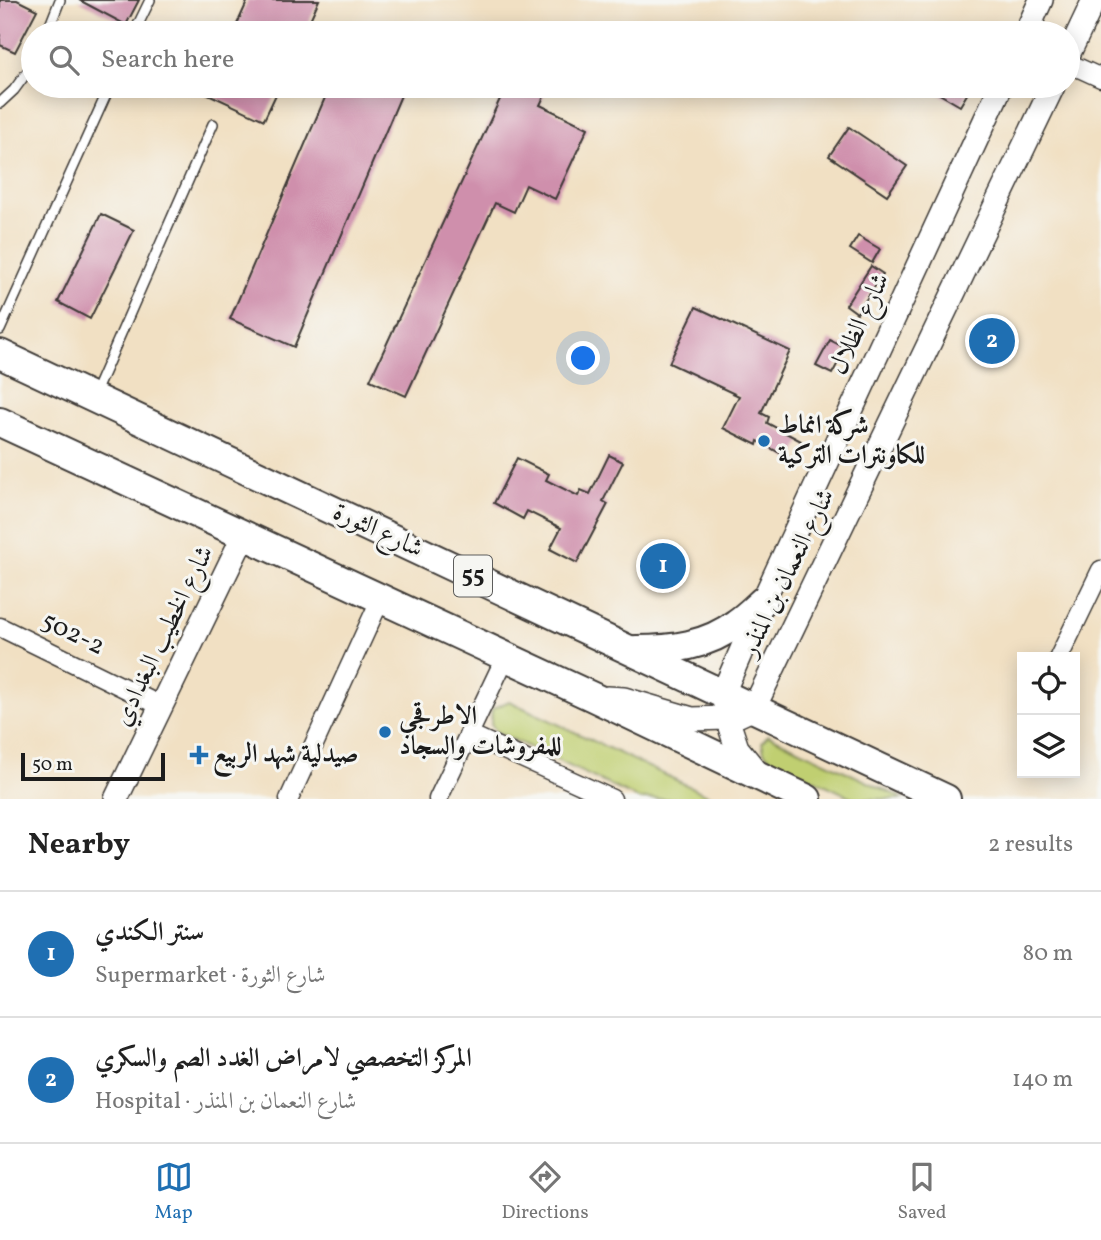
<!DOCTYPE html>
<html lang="en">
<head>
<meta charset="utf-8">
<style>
	:root { --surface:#fff; --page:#f2f2f2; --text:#222; --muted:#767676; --line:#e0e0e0; --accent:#1f6fb2 }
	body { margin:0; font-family:Vollkorn,Amiri,serif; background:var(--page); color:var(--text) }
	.controls { position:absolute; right:21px; bottom:21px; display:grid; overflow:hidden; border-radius:0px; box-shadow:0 4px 18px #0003 }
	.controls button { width:63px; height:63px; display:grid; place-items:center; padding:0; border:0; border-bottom:2px solid var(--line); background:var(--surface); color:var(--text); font:35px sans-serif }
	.scale { position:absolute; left:21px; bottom:18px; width:144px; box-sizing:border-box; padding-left:7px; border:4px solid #1c1c1c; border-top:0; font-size:19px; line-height:24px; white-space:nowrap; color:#1c1c1c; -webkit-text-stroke:5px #f6f6f2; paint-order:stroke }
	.you { position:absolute; left:584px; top:359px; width:24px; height:24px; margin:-18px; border:5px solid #fff; border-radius:50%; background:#1a73e8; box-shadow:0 0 0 10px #1a73e833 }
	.badge { display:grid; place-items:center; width:46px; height:46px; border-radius:50%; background:var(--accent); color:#fff; font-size:23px; font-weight:700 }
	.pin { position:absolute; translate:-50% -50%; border:4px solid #fff; box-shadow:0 2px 7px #0006 }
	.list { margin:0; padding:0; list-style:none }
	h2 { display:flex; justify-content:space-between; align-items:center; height:91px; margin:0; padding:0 28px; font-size:30px }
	h2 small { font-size:23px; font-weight:400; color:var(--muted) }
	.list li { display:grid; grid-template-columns:46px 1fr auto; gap:21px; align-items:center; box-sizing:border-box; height:126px; padding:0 28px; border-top:2px solid var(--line) }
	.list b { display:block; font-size:26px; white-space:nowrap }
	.list p { margin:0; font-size:23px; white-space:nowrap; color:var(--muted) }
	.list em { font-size:23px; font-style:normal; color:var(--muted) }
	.icon { flex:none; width:38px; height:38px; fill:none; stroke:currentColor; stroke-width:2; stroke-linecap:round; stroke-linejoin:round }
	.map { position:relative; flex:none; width:1101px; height:799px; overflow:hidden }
	.search { position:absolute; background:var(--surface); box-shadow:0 4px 18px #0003; left:21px; right:21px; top:21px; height:77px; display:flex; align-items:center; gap:18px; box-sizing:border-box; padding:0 24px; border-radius:38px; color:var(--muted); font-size:26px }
	.sheet { height:343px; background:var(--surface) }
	nav { display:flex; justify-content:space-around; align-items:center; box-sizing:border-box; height:98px; border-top:2px solid var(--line); background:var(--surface); font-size:19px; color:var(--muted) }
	nav a { display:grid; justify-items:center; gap:4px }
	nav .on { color:var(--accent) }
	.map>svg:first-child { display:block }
</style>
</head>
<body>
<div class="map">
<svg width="1101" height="799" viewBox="0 0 1101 799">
	<rect width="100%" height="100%" fill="#f6f6f2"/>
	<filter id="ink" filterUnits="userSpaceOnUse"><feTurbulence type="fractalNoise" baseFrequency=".0143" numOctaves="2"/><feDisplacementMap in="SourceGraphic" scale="14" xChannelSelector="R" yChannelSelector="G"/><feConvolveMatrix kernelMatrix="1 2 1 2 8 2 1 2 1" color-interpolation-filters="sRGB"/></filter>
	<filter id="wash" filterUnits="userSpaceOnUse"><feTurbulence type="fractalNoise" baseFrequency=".00686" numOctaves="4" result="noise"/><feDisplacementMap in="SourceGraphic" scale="28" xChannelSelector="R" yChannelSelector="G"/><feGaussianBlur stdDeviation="1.57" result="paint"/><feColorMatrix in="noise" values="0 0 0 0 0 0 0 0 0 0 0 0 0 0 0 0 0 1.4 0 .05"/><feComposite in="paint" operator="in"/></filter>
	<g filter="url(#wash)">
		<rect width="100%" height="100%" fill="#f1e0c3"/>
		<!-- green -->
		<g fill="#c0cf71" stroke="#6e7646" stroke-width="2">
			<path d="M509,701L716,799H639L497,732L491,724L492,709Z"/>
			<path d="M768,735L904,799H855L771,759L764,752L762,742Z"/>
		</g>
		<g id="blocks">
			<!-- building -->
			<g fill="#cf8fac">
				<path d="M0,0H17L37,10L15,52L0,45Z"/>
				<path d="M79,0H139L126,25Z"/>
				<path d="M248,0H319L304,33H233Z"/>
				<path d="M191,86H280L264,120Z"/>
				<path d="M330,86H405L294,347L230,319Z"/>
				<path d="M506,86H549L540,105L588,128L555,199L526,185L514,212L495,203L406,396L370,380Z"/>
				<path d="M926,86H972L960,106Z"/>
				<path d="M849,127L907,166L887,195L829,156Z"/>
				<path d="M101,214L134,230L90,319L58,302Z"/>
				<path d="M858,236L880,249L872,263L850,249Z"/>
				<path d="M871,266L883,274L857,313L846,305Z"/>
				<path d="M696,307L790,351L761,413L769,417L767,423L801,441L792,460L758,441L757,445L723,428L739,396L669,363Z"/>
				<path d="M830,340L846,348L832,374L816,366Z"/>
				<path d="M609,455L623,462L603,501L608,504L577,563L550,549L561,528L527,511L523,519L494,503L517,458L549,474L546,480L578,496L581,490L590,494Z"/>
			</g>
		</g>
	</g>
	<g filter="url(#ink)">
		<use href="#blocks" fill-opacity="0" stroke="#3c3935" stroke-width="2"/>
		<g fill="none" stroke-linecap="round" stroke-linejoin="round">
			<!-- service casing -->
			<g stroke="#3c3935" stroke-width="12">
				<g id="service">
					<path d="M47,33L60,0"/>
					<path d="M134,33L150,0"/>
					<path d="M0,103L14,90L33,64"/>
					<path d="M0,330L110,86"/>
					<path d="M94,395L213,124"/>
				</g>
			</g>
			<!-- minor casing -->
			<g stroke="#3c3935" stroke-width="21">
				<g id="minor">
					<path d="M1068,63L1101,78"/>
					<path d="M0,627L161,706"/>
					<path d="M1059,657L1101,570"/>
					<path d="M469,734L612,799"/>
					<path d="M289,799L381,598"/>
					<path d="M438,799L506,656"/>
				</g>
			</g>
			<!-- tertiary casing -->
			<g stroke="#3c3935" stroke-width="26">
				<g id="tertiary">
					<path d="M1026,33L1041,0"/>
					<path d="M1068,55L1094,0"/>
					<path d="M607,698L624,699L692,719L727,718L739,715L754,708L1053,86"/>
					<path d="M759,775L737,748L727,718L723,693L763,601L1001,86"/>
					<path d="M116,799L244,535"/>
				</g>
			</g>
			<!-- primary casing -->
			<g stroke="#3c3935" stroke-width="32">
				<g id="primary">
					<path d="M0,354L946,799"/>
					<path d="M0,422L593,697L807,799"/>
					<path d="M636,650C672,650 707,646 737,623C746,617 754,609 763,601"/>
				</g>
			</g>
			<!-- service -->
			<use href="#service" stroke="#fff" stroke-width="9"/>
			<!-- minor -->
			<use href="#minor" stroke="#fff" stroke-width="18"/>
			<!-- tertiary -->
			<use href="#tertiary" stroke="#fff" stroke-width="23"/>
			<!-- primary -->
			<use href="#primary" stroke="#fff" stroke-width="28"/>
		</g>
	</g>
	<!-- markers -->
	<g fill="#1f6fb2" stroke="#f6f6f2" stroke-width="2.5">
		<circle cx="764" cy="441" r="7"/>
		<circle cx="385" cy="732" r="7"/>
		<path d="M195.5 744.5h7v7h7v7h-7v7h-7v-7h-7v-7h7z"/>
	</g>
	<g text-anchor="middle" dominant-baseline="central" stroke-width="6" stroke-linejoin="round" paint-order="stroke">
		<!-- shield labels -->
		<rect fill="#f6f6f2" stroke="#5d5d5c" stroke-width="2" x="454" y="555.5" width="38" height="41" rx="5"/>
		<g font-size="24" font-weight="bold" fill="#1c1c1c">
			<text x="473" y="576">55</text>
		</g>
		<!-- street labels -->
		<g font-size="26" fill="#1c1c1c" stroke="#f6f6f2">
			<text transform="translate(860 324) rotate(-65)">شارع الظلال</text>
			<text transform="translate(378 531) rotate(25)">شارع الثورة</text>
			<text transform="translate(788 573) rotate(-64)">شارع النعمان بن المنذر</text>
			<text transform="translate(73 634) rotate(26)">502-2</text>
			<text transform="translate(164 636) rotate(-64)">شارع الخطيب البغدادي</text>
		</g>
		<!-- poi labels -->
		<g font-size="26" font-weight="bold" fill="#1c1c1c" stroke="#f6f6f2" text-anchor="start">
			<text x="778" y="426">شركة انماط<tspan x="778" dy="30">للكاونترات التركية</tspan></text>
			<text x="399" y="717">الاطرقجي<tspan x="399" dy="30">للمفروشات والسجاد</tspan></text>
			<text x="213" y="755">صيدلية شهد الربيع</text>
		</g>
	</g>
</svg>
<div class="controls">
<button><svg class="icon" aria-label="locate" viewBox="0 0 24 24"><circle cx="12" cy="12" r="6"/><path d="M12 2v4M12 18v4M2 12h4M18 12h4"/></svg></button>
<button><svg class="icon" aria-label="layers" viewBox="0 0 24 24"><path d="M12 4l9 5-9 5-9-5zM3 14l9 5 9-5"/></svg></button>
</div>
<div class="scale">50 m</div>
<div class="you"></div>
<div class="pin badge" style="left:663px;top:566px">1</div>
<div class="pin badge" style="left:992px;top:341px">2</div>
<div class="search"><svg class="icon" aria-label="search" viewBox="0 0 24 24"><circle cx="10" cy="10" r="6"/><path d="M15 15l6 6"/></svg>Search here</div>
</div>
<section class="sheet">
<h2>Nearby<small>2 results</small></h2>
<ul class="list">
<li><span class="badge">1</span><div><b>سنتر الكندي</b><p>Supermarket · شارع الثورة</p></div><em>80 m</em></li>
<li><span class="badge">2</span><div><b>المركز التخصصي لامراض الغدد الصم والسكري</b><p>Hospital · شارع النعمان بن المنذر</p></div><em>140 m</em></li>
</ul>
</section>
<nav>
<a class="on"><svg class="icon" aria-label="map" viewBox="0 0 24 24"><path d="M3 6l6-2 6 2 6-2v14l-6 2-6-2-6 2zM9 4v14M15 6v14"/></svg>Map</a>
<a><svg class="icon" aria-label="directions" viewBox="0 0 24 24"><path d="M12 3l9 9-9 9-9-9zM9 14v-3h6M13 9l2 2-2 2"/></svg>Directions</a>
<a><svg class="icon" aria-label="saved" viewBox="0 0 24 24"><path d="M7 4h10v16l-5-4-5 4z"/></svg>Saved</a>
</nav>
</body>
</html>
